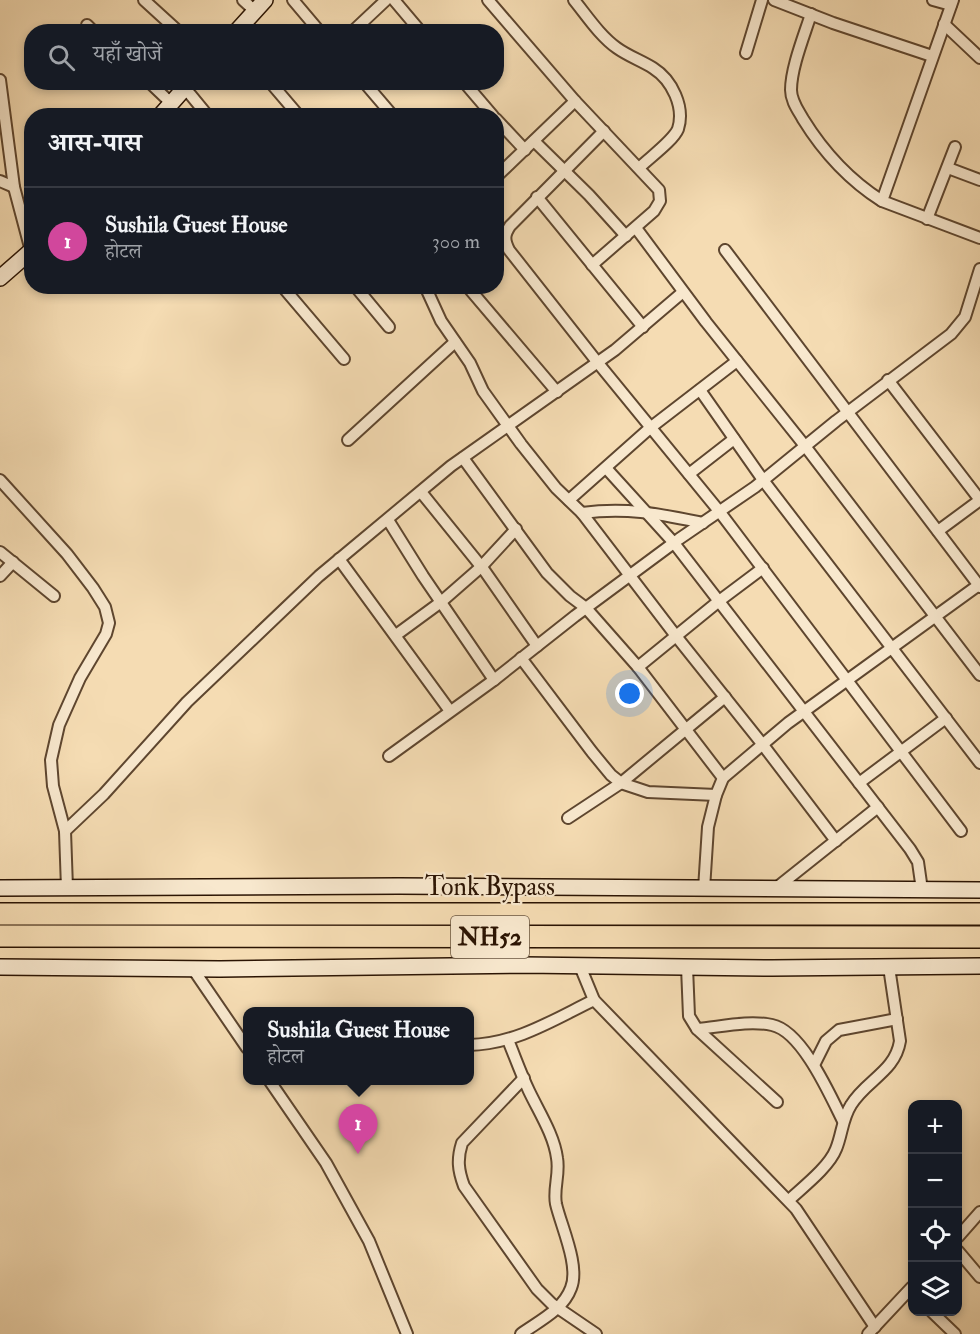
<!DOCTYPE html>
<html lang="hi">
<head>
<meta charset="utf-8">
<style>
	:root { --surface:#171b24; --page:#242831; --text:#f1f3f6; --muted:#9ea1a6; --line:#363941; --accent:#c59692 }
	body { margin:0; font-family:"IM FELL Double Pica","Noto Serif Devanagari",serif; background:var(--page); color:var(--text) }
	.controls { position:absolute; right:18px; bottom:18px; display:grid; overflow:hidden; border-radius:12px; box-shadow:0 3px 9px #0003 }
	.controls button { width:54px; height:54px; display:grid; place-items:center; padding:0; border:0; border-bottom:2px solid var(--line); background:var(--surface); color:var(--text); font:30px sans-serif }
	.you { position:absolute; left:630px; top:694px; width:21px; height:21px; margin:-15px; border:4px solid #fff; border-radius:50%; background:#1a73e8; box-shadow:0 0 0 9px #1a73e833 }
	.badge { display:grid; place-items:center; width:39px; height:39px; border-radius:50%; background:var(--accent); color:#fff; font-size:20px; font-weight:700 }
	.pin { position:absolute; translate:-50% -50px; filter:drop-shadow(0 2px 3px #0008) }
	.pin::after { content:''; position:absolute; top:32px; width:21px; height:18px; background:inherit; clip-path:polygon(0 0,100% 0,50% 100%) }
	.popup { position:absolute; left:243px; top:1007px; width:231px; height:78px; box-sizing:border-box; display:grid; place-content:center; border-radius:12px; background:var(--surface); filter:drop-shadow(0 2px 4px #0005); font-size:20px; white-space:nowrap; color:var(--muted) }
	.popup b { font-size:22px; color:var(--text) }
	.popup::after { content:''; position:absolute; left:50%; top:100%; margin-left:-12px; border:12px solid transparent; border-top-color:var(--surface) }
	.list { margin:0; padding:0; list-style:none }
	h2 { display:flex; justify-content:space-between; align-items:center; height:78px; margin:0; padding:0 24px; font-size:26px }
	h2 small { font-size:20px; font-weight:400; color:var(--muted) }
	.list li { display:grid; grid-template-columns:39px 1fr auto; gap:18px; align-items:center; box-sizing:border-box; height:108px; padding:0 24px; border-top:2px solid var(--line) }
	.list b { display:block; font-size:22px; white-space:nowrap }
	.list p { margin:0; font-size:20px; white-space:nowrap; color:var(--muted) }
	.list em { font-size:20px; font-style:normal; color:var(--muted) }
	.icon { flex:none; width:33px; height:33px; fill:none; stroke:currentColor; stroke-width:2; stroke-linecap:round; stroke-linejoin:round }
	.map { position:relative; flex:none; width:980px; height:1334px; overflow:hidden }
	.search { position:absolute; background:var(--surface); box-shadow:0 3px 9px #0003; left:24px; top:24px; width:480px; height:66px; display:flex; align-items:center; gap:15px; box-sizing:border-box; padding:0 21px; border-radius:24px; color:var(--muted); font-size:22px }
	.panel { position:absolute; background:var(--surface); box-shadow:0 3px 9px #0003; left:24px; top:108px; width:480px; height:186px; border-radius:24px }
	.map>svg:first-child { display:block }
</style>
</head>
<body>
<div class="map">
<svg width="980" height="1334" viewBox="0 0 980 1334">
	<rect width="100%" height="100%" fill="#f5dcb3"/>
	<filter id="stains"><feTurbulence type="fractalNoise" baseFrequency=".00333" numOctaves="4"/><feColorMatrix values="0 0 0 0 .2 0 0 0 0 .09 0 0 0 0 .02 0 0 0 .5 -.17"/></filter>
	<radialGradient id="worn" r=".72"><stop offset=".6" stop-color="#630" stop-opacity="0"/><stop offset="1" stop-color="#630" stop-opacity=".3"/></radialGradient>
	<g fill="none" stroke-linecap="round" stroke-linejoin="round">
		<!-- street casing -->
		<g stroke="#5e462f" stroke-width="14">
			<g id="street">
				<path d="M144,0L179,32"/>
				<path d="M243,0L255,11"/>
				<path d="M293,0L320,32"/>
				<path d="M394,0L421,32"/>
				<path d="M488,0L575,101L659,190L660,201L654,211L592,265"/>
				<path d="M574,0C587,16 600,36 617,48C628,56 642,61 653,68C672,80 685,107 678,129C673,141 649,158 639,168"/>
				<path d="M774,0L833,23L932,56"/>
				<path d="M933,0L951,5"/>
				<path d="M953,0L882,201L980,238"/>
				<path d="M811,14C804,36 791,68 791,90C791,101 798,110 803,119C824,153 849,180 882,201"/>
				<path d="M944,24L980,58"/>
				<path d="M87,25L94,32"/>
				<path d="M352,32L386,0"/>
				<path d="M746,53L762,0"/>
				<path d="M0,80L14,187L31,251"/>
				<path d="M149,82L171,103"/>
				<path d="M270,82L299,116"/>
				<path d="M364,82L393,116"/>
				<path d="M464,82L493,116"/>
				<path d="M185,88L208,116"/>
				<path d="M496,119L525,150"/>
				<path d="M604,131L510,226C504,235 504,240 509,250L598,363L719,511L961,831"/>
				<path d="M534,141L589,195L626,236"/>
				<path d="M948,168L980,180"/>
				<path d="M496,177L575,101"/>
				<path d="M0,181L14,187"/>
				<path d="M537,197L643,327"/>
				<path d="M927,219L955,147"/>
				<path d="M636,228L706,322L805,446L980,675"/>
				<path d="M725,250L980,587"/>
				<path d="M282,286L344,359"/>
				<path d="M355,286L389,327"/>
				<path d="M425,286L441,321L470,363L483,391L521,444L556,488L582,513L676,636L763,745L836,841"/>
				<path d="M467,286L557,392"/>
				<path d="M888,380L980,500L938,531"/>
				<path d="M700,390L763,480L980,763"/>
				<path d="M348,440L455,342"/>
				<path d="M463,458L547,573L570,596L586,608L638,667L723,778"/>
				<path d="M606,468L674,543L910,849L918,862L922,890"/>
				<path d="M689,474L734,439"/>
				<path d="M0,480L67,554L93,588L105,607L109,623L106,634L80,678L59,725L51,760L53,786L65,831L67,888"/>
				<path d="M421,492L484,570L537,646"/>
				<path d="M569,500L650,428L737,361"/>
				<path d="M582,513C628,507 659,514 703,523"/>
				<path d="M388,520L423,576L494,680"/>
				<path d="M0,552L54,596"/>
				<path d="M339,559L450,711"/>
				<path d="M0,576L13,562"/>
				<path d="M396,635L441,602L481,567L516,529"/>
				<path d="M521,658L592,752L611,775L621,783L648,792L716,795"/>
				<path d="M638,667L719,601L763,568"/>
				<path d="M389,756L494,680L575,616L679,539L755,487L836,421L951,334L965,317L980,269"/>
				<path d="M859,783L946,718"/>
				<path d="M568,818L621,783L725,697"/>
				<path d="M65,831L104,794L187,702L319,576L451,466L615,350L683,292"/>
				<path d="M704,889L708,827L716,795L723,778L788,723L980,584"/>
				<path d="M775,889L878,807"/>
				<path d="M580,966L594,1000L796,1209L875,1327"/>
				<path d="M687,967L689,1016L697,1029L777,1102"/>
				<path d="M193,969L247,1048"/>
				<path d="M697,1029C720,1027 748,1020 772,1025C802,1031 830,1095 843,1121"/>
				<path d="M508,1040C515,1057 521,1074 529,1091C539,1112 554,1135 557,1158C560,1174 553,1189 556,1204C561,1226 580,1266 571,1288C563,1310 539,1321 521,1334"/>
				<path d="M469,1045C516,1044 553,1020 594,1000"/>
				<path d="M814,1065L826,1041L839,1030L897,1019"/>
				<path d="M524,1078L462,1143C457,1159 458,1170 464,1186L537,1289L552,1304L596,1334"/>
				<path d="M269,1080L326,1163L369,1241L407,1334"/>
				<path d="M789,1200C803,1187 829,1167 836,1149C842,1135 842,1119 851,1105C866,1080 895,1072 900,1041L889,967"/>
				<path d="M958,1237L980,1212"/>
				<path d="M958,1251L980,1277"/>
				<path d="M932,1312L955,1334"/>
				<path d="M868,1334L912,1287"/>
			</g>
		</g>
		<!-- secondary casing -->
		<g stroke="#2b1403" stroke-width="18">
			<g id="secondary">
				<path d="M236,32L265,0"/>
				<path d="M160,116L190,82"/>
				<path d="M0,278L32,250"/>
				<path d="M0,888L399,886L980,890"/>
				<path d="M0,967L220,969L523,965L772,968L980,966"/>
			</g>
		</g>
		<!-- highway casing -->
		<g stroke="#2b1403" stroke-width="24">
			<g id="highway">
				<path d="M0,914H980"/>
				<path d="M0,936L980,937"/>
			</g>
		</g>
		<!-- street -->
		<use href="#street" stroke="#f8e8ce" stroke-width="10"/>
		<!-- secondary -->
		<use href="#secondary" stroke="#f8e8ce" stroke-width="15"/>
		<!-- highway -->
		<use href="#highway" stroke="#f5dcb3" stroke-width="21"/>
	</g>
	<g text-anchor="middle" dominant-baseline="central" stroke-width="4.5" stroke-linejoin="round" paint-order="stroke">
		<!-- shield labels -->
		<rect fill="#f8e8ce" stroke="#685440" stroke-width="1.5" x="451" y="916" width="78" height="42" rx="4.5"/>
		<g font-size="24" font-weight="bold" fill="#2b1403">
			<text x="490" y="937">NH52</text>
		</g>
		<!-- street labels -->
		<g font-size="26" fill="#2b1403" stroke="#f8e8ce">
			<text x="490" y="887">Tonk Bypass</text>
		</g>
	</g>
	<rect width="100%" height="100%" filter="url(#stains)"/>
	<rect width="100%" height="100%" fill="url(#worn)"/>
</svg>
<div class="controls">
<button>+</button>
<button>−</button>
<button><svg class="icon" aria-label="locate" viewBox="0 0 24 24"><circle cx="12" cy="12" r="6"/><path d="M12 2v4M12 18v4M2 12h4M18 12h4"/></svg></button>
<button><svg class="icon" aria-label="layers" viewBox="0 0 24 24"><path d="M12 4l9 5-9 5-9-5zM3 14l9 5 9-5"/></svg></button>
</div>
<div class="you"></div>
<div class="pin badge" style="left:358px;top:1154px;background:#d1479c">1</div>
<div class="popup"><b>Sushila Guest House</b>होटल</div>
<div class="search"><svg class="icon" aria-label="search" viewBox="0 0 24 24"><circle cx="10" cy="10" r="6"/><path d="M15 15l6 6"/></svg>यहाँ खोजें</div>
<section class="panel">
<h2>आस-पास<small></small></h2>
<ul class="list">
<li><span class="badge" style="background:#d1479c">1</span><div><b>Sushila Guest House</b><p>होटल</p></div><em>300 m</em></li>
</ul>
</section>
</div>
</body>
</html>
